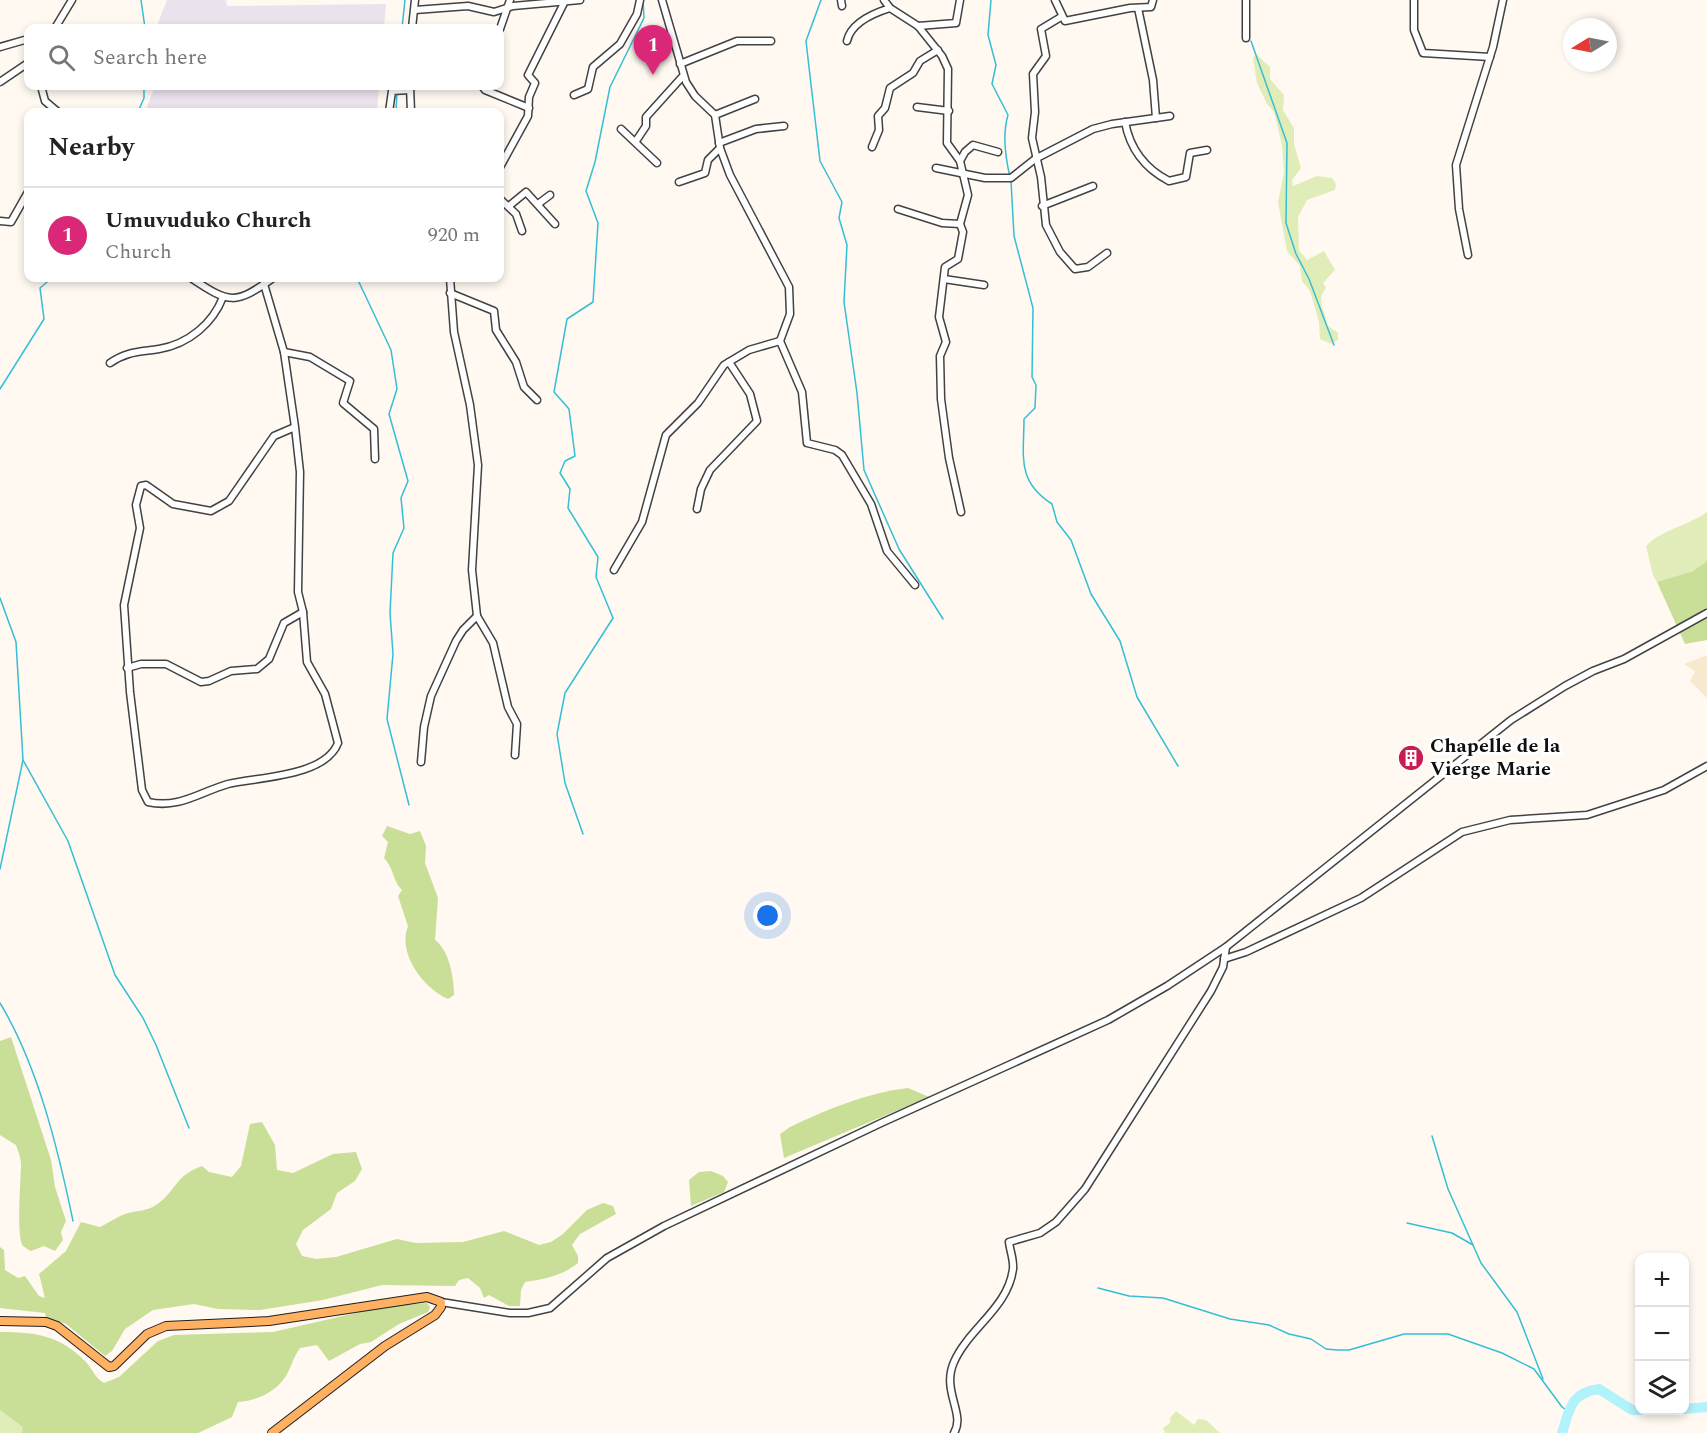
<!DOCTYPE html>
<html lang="en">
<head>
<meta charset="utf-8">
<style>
	:root { --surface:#fff; --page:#f2f2f2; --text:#222; --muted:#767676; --line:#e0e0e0; --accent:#db2777 }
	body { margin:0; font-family:Spectral,serif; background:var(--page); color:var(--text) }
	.controls { position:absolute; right:18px; bottom:18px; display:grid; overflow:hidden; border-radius:12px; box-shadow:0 3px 9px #0003 }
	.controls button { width:54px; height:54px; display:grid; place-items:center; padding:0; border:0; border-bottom:2px solid var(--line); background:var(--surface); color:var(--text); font:30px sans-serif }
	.compass { position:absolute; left:1563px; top:18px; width:54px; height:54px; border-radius:50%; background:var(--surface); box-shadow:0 3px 9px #0003; rotate:260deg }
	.you { position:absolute; left:768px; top:916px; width:21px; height:21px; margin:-15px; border:4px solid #fff; border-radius:50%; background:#1a73e8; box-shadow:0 0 0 9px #1a73e833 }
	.badge { display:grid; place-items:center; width:39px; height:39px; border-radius:50%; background:var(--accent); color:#fff; font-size:20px; font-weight:700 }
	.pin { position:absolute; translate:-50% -50px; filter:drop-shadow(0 2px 3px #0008) }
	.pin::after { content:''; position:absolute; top:32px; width:21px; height:18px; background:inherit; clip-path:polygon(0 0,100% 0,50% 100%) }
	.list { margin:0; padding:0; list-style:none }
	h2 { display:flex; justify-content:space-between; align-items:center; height:78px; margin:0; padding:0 24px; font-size:26px }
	h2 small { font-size:20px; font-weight:400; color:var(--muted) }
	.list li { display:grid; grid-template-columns:39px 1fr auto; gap:18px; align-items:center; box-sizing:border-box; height:96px; padding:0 24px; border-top:2px solid var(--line) }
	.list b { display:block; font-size:22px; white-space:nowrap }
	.list p { margin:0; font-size:20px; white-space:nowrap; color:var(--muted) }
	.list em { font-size:20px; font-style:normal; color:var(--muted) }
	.icon { flex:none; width:33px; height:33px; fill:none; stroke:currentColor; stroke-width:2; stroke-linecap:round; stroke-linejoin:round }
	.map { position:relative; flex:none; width:1707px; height:1433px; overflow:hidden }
	.search { position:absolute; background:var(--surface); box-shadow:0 3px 9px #0003; left:24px; top:24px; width:480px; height:66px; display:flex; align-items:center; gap:15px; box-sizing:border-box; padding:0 21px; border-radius:12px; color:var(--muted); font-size:22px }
	.panel { position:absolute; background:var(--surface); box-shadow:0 3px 9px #0003; left:24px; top:108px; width:480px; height:174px; border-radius:12px }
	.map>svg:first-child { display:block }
</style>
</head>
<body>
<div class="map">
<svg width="1707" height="1433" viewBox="0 0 1707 1433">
	<rect width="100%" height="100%" fill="#fff9f1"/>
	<!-- industrial -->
	<g fill="#eae3ee">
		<path d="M167,0H226L227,6L386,4L384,28H156Z"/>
		<path d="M155,86H379L377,112H145Z"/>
	</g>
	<!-- farmland -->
	<path fill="#f7e9cf" d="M1707,655V698L1690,681L1695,671L1684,664Z"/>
	<!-- green -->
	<g fill="#e1edb8">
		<path d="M1256,54L1270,67V79L1284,95L1283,110L1294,128V144L1301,168L1292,180L1293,186L1317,176L1332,178L1336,184L1335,190L1307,200L1298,217L1299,250L1307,260L1324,251L1335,270L1323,283L1326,288C1315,302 1326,310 1327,325L1338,333V340L1331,344L1320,339L1319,322L1310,291L1302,281L1300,266L1287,251L1278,202L1284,173L1282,145L1274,112L1267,104L1257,83L1253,58Z"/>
		<path d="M1707,512V561L1693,571L1657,582L1653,575L1646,546C1662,529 1688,526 1707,512Z"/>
		<path d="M0,1410L24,1427L22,1433H0Z"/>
		<path d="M1176,1411L1194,1425L1198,1419L1206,1420L1220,1433H1165L1163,1428L1170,1423V1418Z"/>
	</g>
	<!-- forest -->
	<g fill="#c9de96">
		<path d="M1707,561V640L1685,644L1657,582L1693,571Z"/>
		<path d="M387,826L410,834L420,831L426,846L425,863L438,898L435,940C449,950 454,977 454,995L448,999C423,988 397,953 408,926L398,896L402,890C392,880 395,870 384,858L388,842L382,836Z"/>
		<path d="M11,1037L51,1160L55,1187L66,1221L61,1232L63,1240L55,1251L44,1246L31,1251C30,1251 23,1246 23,1246C16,1237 21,1178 21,1164C21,1158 18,1151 16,1145L0,1135V1041Z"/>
		<path d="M908,1088L929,1097L784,1158L780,1134L790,1127C828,1109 866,1093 908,1088Z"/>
		<path d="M262,1122L275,1145L277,1170L293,1173L333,1154L356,1152L362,1169L355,1181L337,1193L331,1209L303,1230L296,1244L302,1256L316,1259L336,1257L397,1239L416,1243L463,1242L504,1231L539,1245L551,1242L563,1234L587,1210L603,1203L613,1206L616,1214L580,1234L572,1245L578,1256V1263C561,1276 546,1279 525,1282L521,1290L520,1306H509L489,1295L484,1298L480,1288L468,1278L459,1280L455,1286L382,1285L323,1300L260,1310L218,1309L194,1304L153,1310L125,1329L112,1351L105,1356L66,1324L46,1317L45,1313L0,1308V1247L4,1250L5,1270L18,1278L25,1276L39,1296L45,1298L39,1274L66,1251L81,1222L100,1227C108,1223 117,1217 125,1214C136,1210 146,1212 156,1205C176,1192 174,1176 202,1166L209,1172L232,1177L241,1166L250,1124Z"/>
		<path d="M711,1171L723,1176L728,1182L724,1192L691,1206L689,1180L699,1172Z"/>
		<path d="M427,1303L430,1307L428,1312L399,1324L371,1342L360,1344L329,1361L317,1345L300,1348C294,1356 292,1365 287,1374C278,1391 257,1401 238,1402L232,1417L198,1433H22L23,1427L0,1410V1332C35,1332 60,1335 86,1362C93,1370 95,1378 104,1383L119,1377L158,1341L174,1335L273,1332L382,1307Z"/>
	</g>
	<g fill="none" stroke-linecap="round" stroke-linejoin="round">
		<!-- stream -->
		<g stroke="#34bfd6" stroke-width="1.5">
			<path d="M141,0L145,28"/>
			<path d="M821,0L806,41L810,76L820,161L842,202L839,218L847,245L844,302L857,393L864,470L899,549L943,619"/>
			<path d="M991,0L988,35L996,65L992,84L1008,115C1002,135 1005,156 1010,177"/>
			<path d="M402,28L405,0"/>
			<path d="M1251,41L1287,143L1286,223L1296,254L1309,279L1334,345"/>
			<path d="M138,112L144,98V86"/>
			<path d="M396,112L397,92"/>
			<path d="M1011,181L1014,236L1033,308L1032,377L1036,385L1035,408L1024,419C1024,456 1016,481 1052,504L1057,522L1071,540L1091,594L1120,641L1137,697L1178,766"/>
			<path d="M357,278L391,350L397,389L389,414L408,481L401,498L404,528L393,553L390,613L393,654L387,719L409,805"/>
			<path d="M0,389L44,319L40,288L52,278"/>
			<path d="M0,598L16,642L23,760L0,869"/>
			<path d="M23,760L68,841L115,975L143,1018L156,1045L189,1128"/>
			<path d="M583,834L565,783L557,734L565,693L613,618L596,577L598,557L568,508L570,489L560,473L565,461L575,456L569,409L554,392L567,319L593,302L598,223L586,191L595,162L610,87L644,18L643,0"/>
			<path d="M0,1003C38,1066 58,1149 73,1221"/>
			<path d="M1432,1136L1448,1189L1481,1263L1517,1312L1543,1379"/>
			<path d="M1407,1223L1452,1233L1473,1245"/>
			<path d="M1098,1288L1129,1296L1163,1298L1230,1319L1269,1325L1289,1334L1311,1339L1326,1349L1337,1350H1349L1404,1334H1448L1502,1353L1534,1369L1562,1407L1569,1412"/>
		</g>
		<!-- river -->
		<g stroke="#b2f2fa" stroke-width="10">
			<path d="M1684,1409L1707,1407"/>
			<path d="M1562,1433C1570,1409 1570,1393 1599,1389L1632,1410H1666"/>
		</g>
		<!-- minor casing -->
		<g stroke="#424242" stroke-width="9">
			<g id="minor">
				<path d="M662,0L686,82L695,96L715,115L720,148L730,175L789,287L790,314L780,341L802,392L807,443L835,450L842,455L871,504L887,551L915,585"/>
				<path d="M841,0L842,6"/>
				<path d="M884,0L890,8L918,26L942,56L948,69L947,143L960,161L968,195L960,224L963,232L958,259L945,267L939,317L946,342L940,356L941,399L949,458L961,512"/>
				<path d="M1055,0L1065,21L1130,8L1151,7L1153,0"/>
				<path d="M1246,0V38"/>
				<path d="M1414,0V30L1423,53L1490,57"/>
				<path d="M1138,8L1153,80L1156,118"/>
				<path d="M415,10L468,6L494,12L513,6L580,0"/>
				<path d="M1061,17L1041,29L1046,56L1033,74L1035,112L1032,138L1041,177L1046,225L1060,252L1075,269L1088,267L1107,253"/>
				<path d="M918,26L956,23L960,0"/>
				<path d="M55,28L72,0"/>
				<path d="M412,28L415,0"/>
				<path d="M500,29L510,0"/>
				<path d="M847,41C851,22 874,13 890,8"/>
				<path d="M0,47L28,39"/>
				<path d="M680,64L737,41H771"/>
				<path d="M0,82L28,63"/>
				<path d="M41,86L45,101L58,112"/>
				<path d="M410,86L411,112"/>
				<path d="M482,86L485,90L529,108"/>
				<path d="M574,95L588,89L593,67L620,44L637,14L640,0"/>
				<path d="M917,107L949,111"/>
				<path d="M389,112L392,91L410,90"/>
				<path d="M715,115L755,99"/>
				<path d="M1125,122C1130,149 1144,168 1169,181L1186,177L1190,153L1207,150"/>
				<path d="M621,129L657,163"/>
				<path d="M636,141L646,126V117L683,76"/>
				<path d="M719,143L756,129L784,126"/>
				<path d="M872,147L879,130L878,116L885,108L890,88L913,73L920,61L938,50"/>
				<path d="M960,161L965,152L973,145L998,152"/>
				<path d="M500,167L528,116L529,97L535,83L528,75L564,3"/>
				<path d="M936,168L985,178H1011L1035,159L1093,129L1112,124L1170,116"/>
				<path d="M679,182L705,173L708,160L720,148"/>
				<path d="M500,199L516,214L522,231"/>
				<path d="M538,204L550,195"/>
				<path d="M509,206L526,192L555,224"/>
				<path d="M1042,206L1093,186"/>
				<path d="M898,209L942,223L960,224"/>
				<path d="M0,221L11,222L28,192"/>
				<path d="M1468,255L1459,209L1456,165L1493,47L1503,0"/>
				<path d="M191,278C230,304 235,305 273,278"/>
				<path d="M944,279L984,285"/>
				<path d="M264,284L284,352L295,427L300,472L298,592L303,612L307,662L325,694L338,743C325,777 257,777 228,784C200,792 179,809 148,802L142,790L130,692L124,605L140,528L136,505L141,486L146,485L173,504L211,511L229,501L274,436L295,427"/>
				<path d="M450,293L494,311L496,330L516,362L524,387L537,400"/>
				<path d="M284,352L310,357L350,381L343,403L374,429L375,459"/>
				<path d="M110,363C127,351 140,352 159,349C189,344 213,323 223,297"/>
				<path d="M697,509L701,489L710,470L757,421L750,394L729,362"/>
				<path d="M614,570L642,522L666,435L698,403L724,365L749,350L780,341"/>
				<path d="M477,616L493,643L508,707L517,724L515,755"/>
				<path d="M127,668L141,664H166L201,682L209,681L231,671L257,669L269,659L284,623L303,612"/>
				<path d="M421,762L424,727L431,696L456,641L463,630L477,616L472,570L478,465L470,405L454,332L450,278"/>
				<path d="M1224,959L1246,952L1361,898L1462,832L1510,820L1587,815L1664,790L1707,766"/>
				<path d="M441,1302L510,1313H528L550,1308L607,1258L664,1226L881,1123L1108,1020L1167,986L1226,947L1511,720L1565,686L1593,671L1624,659L1707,613"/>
				<path d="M954,1433C966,1414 941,1391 954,1362C969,1328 1008,1308 1013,1269C1014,1260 1010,1251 1009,1242L1040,1233L1056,1222L1085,1189L1211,991L1223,967L1226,947"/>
			</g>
		</g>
		<!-- major casing -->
		<g stroke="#202020" stroke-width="10">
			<path id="major" d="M0,1321L46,1322L57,1326L109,1367L114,1366L147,1334L166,1326L269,1321L427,1297L441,1302V1307L435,1315L385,1346L272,1433"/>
		</g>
		<!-- minor -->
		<use href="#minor" stroke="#fff" stroke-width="6"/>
		<!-- major -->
		<use href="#major" stroke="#ffb061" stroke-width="8"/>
	</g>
	<!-- icons -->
	<defs>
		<g id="building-disc" transform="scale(1.35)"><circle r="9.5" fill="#c91d52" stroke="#fff"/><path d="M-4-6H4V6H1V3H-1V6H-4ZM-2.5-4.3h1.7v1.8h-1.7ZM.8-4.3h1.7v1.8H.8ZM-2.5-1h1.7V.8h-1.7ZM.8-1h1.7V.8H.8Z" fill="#fff"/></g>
	</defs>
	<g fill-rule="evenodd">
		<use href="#building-disc" x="1411" y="758"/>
	</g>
	<g text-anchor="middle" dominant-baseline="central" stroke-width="6" stroke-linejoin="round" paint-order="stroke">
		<!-- poi labels -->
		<g font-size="20" font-weight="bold" fill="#0f0f0f" stroke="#fff" text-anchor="start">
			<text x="1430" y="746">Chapelle de la<tspan x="1430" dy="23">Vierge Marie</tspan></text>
		</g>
	</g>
</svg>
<div class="controls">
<button>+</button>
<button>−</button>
<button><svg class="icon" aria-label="layers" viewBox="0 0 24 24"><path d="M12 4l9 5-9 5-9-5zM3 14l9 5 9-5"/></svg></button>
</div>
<svg class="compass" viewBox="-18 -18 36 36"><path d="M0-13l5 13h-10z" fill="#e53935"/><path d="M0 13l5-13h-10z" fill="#767676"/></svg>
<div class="you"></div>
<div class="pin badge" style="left:653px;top:75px">1</div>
<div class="search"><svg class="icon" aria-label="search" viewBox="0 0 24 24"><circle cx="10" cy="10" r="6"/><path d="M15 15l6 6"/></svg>Search here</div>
<section class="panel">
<h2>Nearby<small></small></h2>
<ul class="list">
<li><span class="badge">1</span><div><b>Umuvuduko Church</b><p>Church</p></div><em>920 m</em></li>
</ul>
</section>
</div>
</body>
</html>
